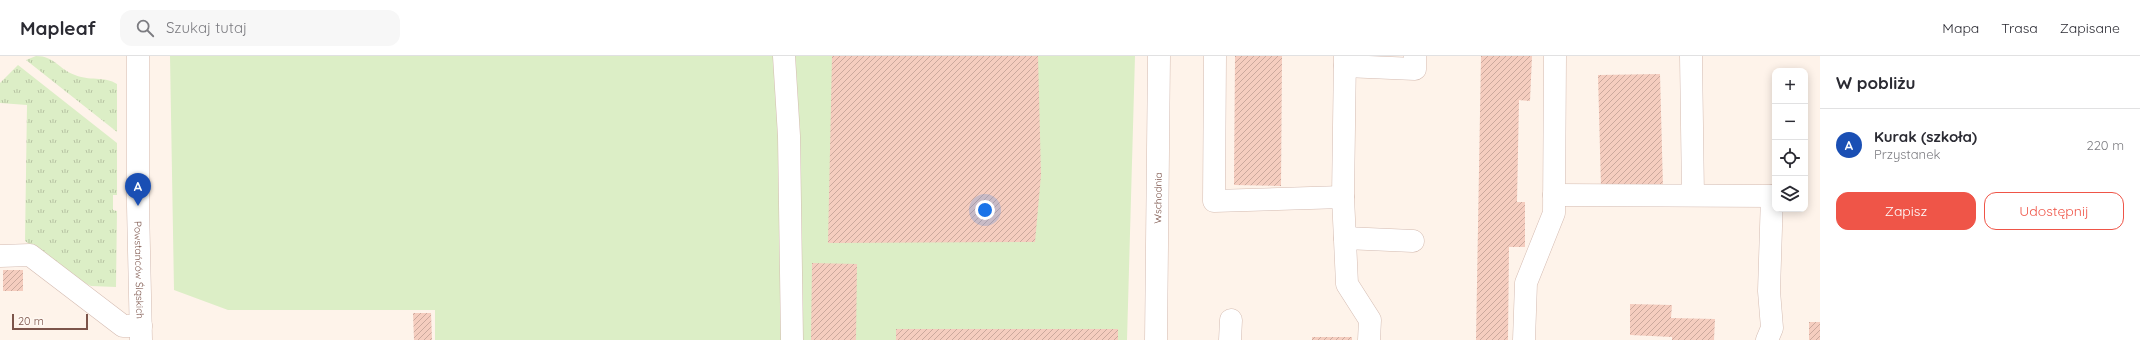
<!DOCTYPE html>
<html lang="pl">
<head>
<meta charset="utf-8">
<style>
	:root { --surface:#fff; --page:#f7f7f7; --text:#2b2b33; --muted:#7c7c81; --line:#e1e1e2; --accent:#ef5548 }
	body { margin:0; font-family:Quicksand,sans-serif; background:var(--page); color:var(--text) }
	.controls { position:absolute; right:12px; top:12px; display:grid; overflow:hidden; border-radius:8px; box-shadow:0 2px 10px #0003 }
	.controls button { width:36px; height:36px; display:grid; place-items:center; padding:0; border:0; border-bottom:1px solid var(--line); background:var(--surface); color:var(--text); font:20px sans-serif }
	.scale { position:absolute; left:12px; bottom:10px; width:76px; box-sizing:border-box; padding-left:4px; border:2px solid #7c544a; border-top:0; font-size:11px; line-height:14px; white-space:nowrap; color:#7c544a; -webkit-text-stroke:3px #fff8f2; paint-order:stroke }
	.you { position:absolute; left:985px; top:154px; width:14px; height:14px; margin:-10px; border:3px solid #fff; border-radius:50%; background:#1a73e8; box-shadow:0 0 0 6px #1a73e833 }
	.badge { display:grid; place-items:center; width:26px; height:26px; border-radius:50%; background:var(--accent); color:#fff; font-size:13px; font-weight:700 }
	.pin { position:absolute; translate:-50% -33px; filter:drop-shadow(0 1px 2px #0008) }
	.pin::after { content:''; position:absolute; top:21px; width:14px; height:12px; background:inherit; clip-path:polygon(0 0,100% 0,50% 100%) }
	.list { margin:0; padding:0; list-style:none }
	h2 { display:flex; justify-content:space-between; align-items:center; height:52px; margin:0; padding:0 16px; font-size:17px }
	h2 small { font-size:13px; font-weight:400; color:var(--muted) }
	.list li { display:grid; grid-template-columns:26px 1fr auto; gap:12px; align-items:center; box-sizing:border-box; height:72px; padding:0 16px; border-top:1px solid var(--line) }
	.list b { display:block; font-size:15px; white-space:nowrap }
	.list p { margin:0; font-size:13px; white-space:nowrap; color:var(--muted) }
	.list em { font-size:13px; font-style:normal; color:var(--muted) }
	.actions { display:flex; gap:8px; padding:12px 16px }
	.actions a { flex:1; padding:9px 0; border:1px solid var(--accent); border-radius:12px; text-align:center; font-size:14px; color:var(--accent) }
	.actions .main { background:var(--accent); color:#fff }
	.icon { flex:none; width:22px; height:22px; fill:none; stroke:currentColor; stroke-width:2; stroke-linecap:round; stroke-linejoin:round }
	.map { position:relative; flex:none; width:1820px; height:284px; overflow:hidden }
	header { display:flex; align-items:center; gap:24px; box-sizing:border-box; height:56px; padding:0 20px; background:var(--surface); border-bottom:1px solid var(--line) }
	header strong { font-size:19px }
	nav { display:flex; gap:22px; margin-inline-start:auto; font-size:14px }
	.search { width:280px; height:36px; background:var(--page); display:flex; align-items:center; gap:10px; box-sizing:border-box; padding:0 14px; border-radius:12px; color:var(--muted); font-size:15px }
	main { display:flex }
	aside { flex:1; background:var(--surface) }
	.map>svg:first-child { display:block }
</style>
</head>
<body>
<header>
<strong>Mapleaf</strong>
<div class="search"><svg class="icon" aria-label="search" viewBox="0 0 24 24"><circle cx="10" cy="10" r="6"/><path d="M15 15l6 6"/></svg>Szukaj tutaj</div>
<nav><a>Mapa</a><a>Trasa</a><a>Zapisane</a></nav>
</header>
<main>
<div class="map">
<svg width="1820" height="284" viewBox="0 0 1820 284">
	<defs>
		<pattern id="grass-tufts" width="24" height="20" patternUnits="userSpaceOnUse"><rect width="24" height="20" fill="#dceec6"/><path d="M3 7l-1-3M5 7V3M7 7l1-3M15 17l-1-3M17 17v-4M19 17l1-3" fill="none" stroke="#b7c3a3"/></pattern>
		<pattern id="building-hatch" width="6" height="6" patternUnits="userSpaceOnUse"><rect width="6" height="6" fill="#f5cdbf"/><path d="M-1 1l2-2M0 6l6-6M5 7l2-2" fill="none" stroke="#cba99d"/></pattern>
	</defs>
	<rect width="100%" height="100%" fill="#fef3ea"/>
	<!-- grass -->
	<g fill="url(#grass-tufts)">
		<path d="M36,0C55,0 58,13 75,19C88,25 105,20 117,28V76L26,4Z"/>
		<path d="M18,9L117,87V139H113V154L117,155L116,231L91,230L85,227L25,185L27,49L0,47V27Z"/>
	</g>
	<!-- park -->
	<path fill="#dceec6" d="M170,0H1135L1127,284H435V254H228L174,234Z"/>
	<!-- building -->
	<g fill="url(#building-hatch)">
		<path d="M832,0H1038L1041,119L1035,186L828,187Z"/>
		<path d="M1235,0H1282L1281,130L1234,129Z"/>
		<path d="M1481,0H1532L1530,45L1519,44L1517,146H1525V191H1509L1508,284H1476Z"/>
		<path d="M1660,18L1663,132H1601L1598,19Z"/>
		<path d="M812,207L857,208L856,284H811Z"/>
		<rect x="3" y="214" width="20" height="21"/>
		<path d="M1630,248L1672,249L1671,262L1715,263L1714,284H1672V281L1630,279Z"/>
		<path d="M413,257H431L432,284H414Z"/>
		<rect x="1809" y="266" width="11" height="18"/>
		<rect x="896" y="273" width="222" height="11"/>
		<rect x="1312" y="281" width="40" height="3"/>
	</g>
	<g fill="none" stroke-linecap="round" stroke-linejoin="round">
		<!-- minor casing -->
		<g stroke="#d4bbb1" stroke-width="23">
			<g id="minor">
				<path id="s1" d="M138,0V150L141,284"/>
				<path d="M784,0L789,80L792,284"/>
				<path d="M1215,0L1214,145L1343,141"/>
				<path d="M1345,0L1343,141L1347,228L1370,264L1369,284"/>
				<path d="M1691,0L1693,139"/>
				<path d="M1345,10L1415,13V0"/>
				<path d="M1554,139L1775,140"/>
				<path d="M1345,182L1413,185"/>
				<path d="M0,200L30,199L123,270H141"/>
				<path id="s2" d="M1156,284L1159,0"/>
				<path d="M1230,284L1231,264"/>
				<path d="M1524,284L1526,227L1554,157L1555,0"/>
				<path d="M1767,284L1772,272L1769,235L1772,140"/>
			</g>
		</g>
		<!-- minor -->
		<use href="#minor" stroke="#fff" stroke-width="22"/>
	</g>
	<g text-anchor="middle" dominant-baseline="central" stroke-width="3.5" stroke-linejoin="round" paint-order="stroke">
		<!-- street labels -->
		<g font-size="10" fill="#7c544a" stroke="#fff8f2">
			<text stroke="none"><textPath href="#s2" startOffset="142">Wschodnia</textPath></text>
			<text stroke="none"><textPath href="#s1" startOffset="214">Powstańców Śląskich</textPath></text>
		</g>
	</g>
</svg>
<div class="controls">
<button>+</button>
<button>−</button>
<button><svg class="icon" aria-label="locate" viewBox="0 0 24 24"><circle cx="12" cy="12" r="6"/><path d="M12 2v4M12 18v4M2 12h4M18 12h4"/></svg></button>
<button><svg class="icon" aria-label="layers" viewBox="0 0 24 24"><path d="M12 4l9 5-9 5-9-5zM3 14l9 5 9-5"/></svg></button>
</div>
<div class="scale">20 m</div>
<div class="you"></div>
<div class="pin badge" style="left:138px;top:150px;background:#1a4fb4">A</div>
</div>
<aside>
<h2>W pobliżu<small></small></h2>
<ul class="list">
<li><span class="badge" style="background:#1a4fb4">A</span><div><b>Kurak (szkoła)</b><p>Przystanek</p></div><em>220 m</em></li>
</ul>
<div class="actions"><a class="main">Zapisz</a><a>Udostępnij</a></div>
</aside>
</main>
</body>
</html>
